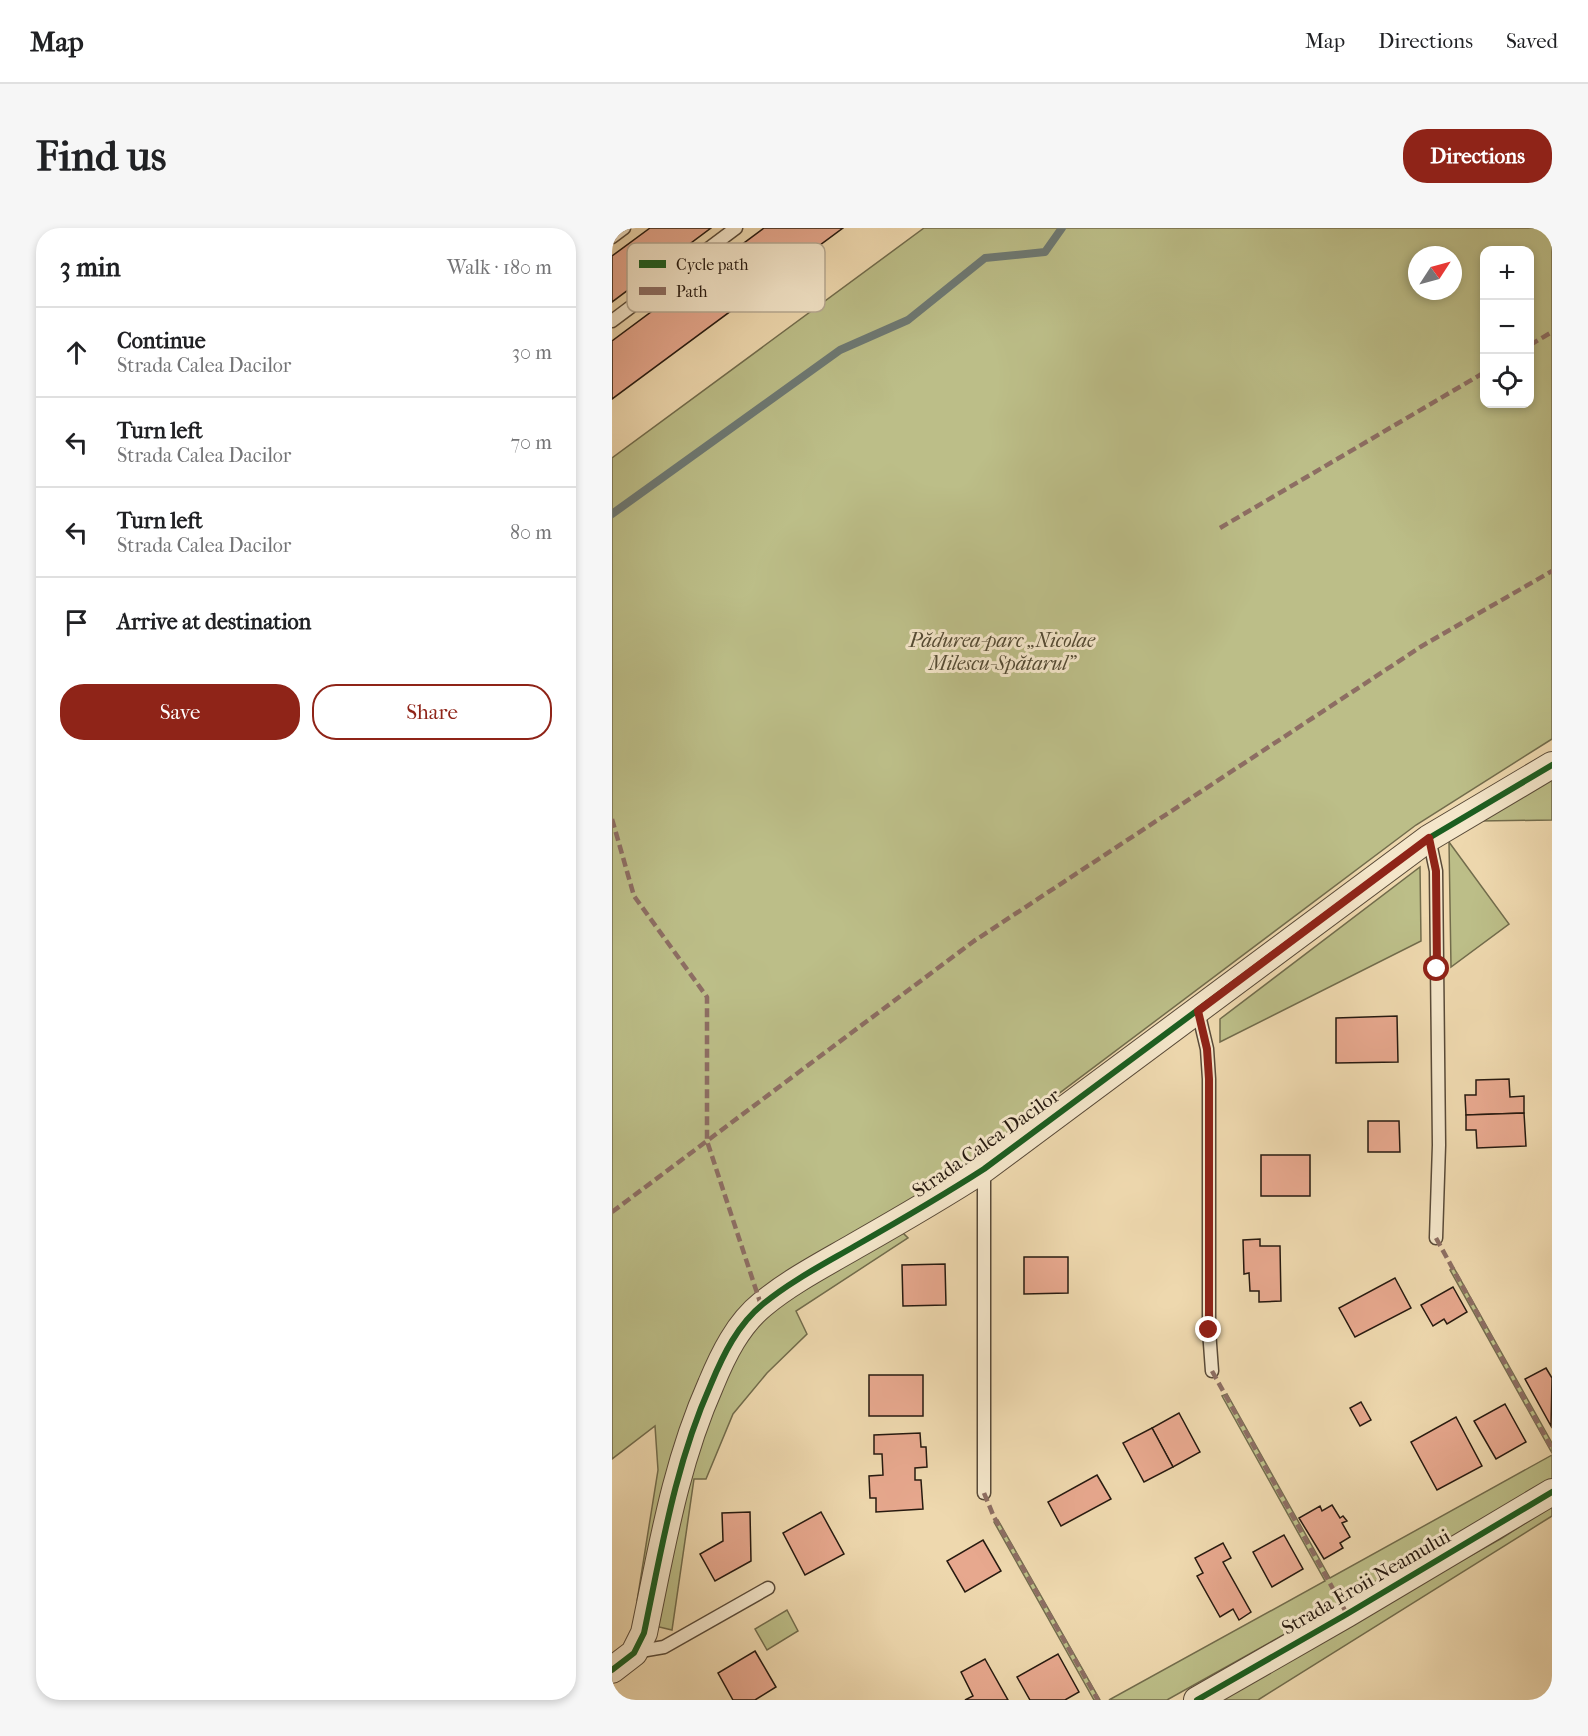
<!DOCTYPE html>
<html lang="en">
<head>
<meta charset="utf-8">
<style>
	:root { --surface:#fff; --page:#f6f6f6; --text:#202124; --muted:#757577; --line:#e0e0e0; --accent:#8f2418 }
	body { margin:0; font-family:"IM FELL French Canon",serif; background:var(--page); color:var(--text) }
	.controls { position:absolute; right:18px; top:18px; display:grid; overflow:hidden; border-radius:12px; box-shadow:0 3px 9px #0003 }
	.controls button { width:54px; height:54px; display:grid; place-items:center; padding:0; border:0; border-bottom:2px solid var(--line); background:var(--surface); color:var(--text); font:30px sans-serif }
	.compass { position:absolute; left:796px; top:18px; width:54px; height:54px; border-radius:50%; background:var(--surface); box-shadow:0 3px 9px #0003; rotate:54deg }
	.stop { position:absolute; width:18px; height:18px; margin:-14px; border:4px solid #8f2418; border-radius:50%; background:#fff }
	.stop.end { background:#8f2418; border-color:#fff; box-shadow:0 2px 6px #0008 }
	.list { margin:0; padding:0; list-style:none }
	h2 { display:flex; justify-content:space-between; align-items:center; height:78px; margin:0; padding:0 24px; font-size:26px }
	h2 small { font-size:20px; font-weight:400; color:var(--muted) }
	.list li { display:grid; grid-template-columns:39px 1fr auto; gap:18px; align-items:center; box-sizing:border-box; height:90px; padding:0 24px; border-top:2px solid var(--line) }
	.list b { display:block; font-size:22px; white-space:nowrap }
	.list p { margin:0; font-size:20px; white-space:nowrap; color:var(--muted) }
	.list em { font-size:20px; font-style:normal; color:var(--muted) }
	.actions { display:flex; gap:12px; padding:18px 24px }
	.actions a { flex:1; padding:14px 0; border:2px solid var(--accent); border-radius:24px; text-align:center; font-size:21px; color:var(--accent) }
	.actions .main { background:var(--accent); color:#fff }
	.icon { flex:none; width:33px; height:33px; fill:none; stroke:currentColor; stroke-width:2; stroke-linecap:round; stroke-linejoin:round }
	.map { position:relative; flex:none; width:940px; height:1472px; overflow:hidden; border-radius:24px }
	header { display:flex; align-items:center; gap:36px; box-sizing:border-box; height:84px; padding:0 30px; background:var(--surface); border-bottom:2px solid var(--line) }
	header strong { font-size:28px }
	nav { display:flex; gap:33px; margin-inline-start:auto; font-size:21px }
	.intro { display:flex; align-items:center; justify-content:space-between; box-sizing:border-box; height:144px; padding:0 36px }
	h1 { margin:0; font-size:42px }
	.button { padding:15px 27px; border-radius:24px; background:var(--accent); color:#fff; font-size:21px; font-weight:700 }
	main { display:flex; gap:36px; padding:0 36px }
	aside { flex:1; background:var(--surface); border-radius:24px; box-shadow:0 3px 9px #0003 }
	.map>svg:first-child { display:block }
</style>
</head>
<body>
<header>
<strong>Map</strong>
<nav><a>Map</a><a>Directions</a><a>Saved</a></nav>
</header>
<div class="intro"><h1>Find us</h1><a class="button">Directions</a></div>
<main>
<aside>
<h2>3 min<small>Walk · 180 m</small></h2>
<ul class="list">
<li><svg class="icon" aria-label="ahead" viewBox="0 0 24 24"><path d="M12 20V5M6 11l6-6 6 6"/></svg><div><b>Continue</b><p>Strada Calea Dacilor</p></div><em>30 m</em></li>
<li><svg class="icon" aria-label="left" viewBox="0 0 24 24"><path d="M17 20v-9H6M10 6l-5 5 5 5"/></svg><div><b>Turn left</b><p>Strada Calea Dacilor</p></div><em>70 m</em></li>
<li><svg class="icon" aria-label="left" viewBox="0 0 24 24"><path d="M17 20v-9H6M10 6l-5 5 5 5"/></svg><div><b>Turn left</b><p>Strada Calea Dacilor</p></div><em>80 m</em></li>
<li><svg class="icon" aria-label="arrive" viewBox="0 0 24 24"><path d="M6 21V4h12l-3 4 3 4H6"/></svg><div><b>Arrive at destination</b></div></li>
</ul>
<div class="actions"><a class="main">Save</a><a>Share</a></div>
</aside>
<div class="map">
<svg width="940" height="1472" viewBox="0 0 940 1472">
	<rect width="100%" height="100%" fill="#eed8ae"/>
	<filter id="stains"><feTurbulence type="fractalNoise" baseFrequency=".00333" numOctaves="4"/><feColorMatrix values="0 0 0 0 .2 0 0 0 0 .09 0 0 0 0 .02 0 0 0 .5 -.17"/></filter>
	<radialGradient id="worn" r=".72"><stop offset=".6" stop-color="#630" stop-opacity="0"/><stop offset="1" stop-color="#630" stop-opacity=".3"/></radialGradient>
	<!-- green -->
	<g fill="#bcbe88" stroke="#726c4c" stroke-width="1.5" fill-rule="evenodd">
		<path d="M312,0H940V511L804,597L296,979L170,1051L59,1235L25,1373L46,1242L43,1198L0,1231V230ZM873,22H918V176H873ZM805,27H841V63H805Z"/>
		<path d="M940,550V592L869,593Z"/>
		<path d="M837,614L897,696L839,739Z"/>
		<path d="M808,639L809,713L608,814V791Z"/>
		<path d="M289,1003L296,1010L184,1083L195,1106L155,1145L121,1186L94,1251H82L60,1402L43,1398L88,1205L131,1114L157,1084Z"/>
		<path d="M842,1040L940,1215V1225L838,1042Z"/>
		<path d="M615,1166L718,1350L940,1227V1254L882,1289L555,1472H497L713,1353L610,1168Z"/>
		<path d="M940,1278V1288L646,1472H602L890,1310Z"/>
		<path d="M386,1292L488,1472H482L382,1294Z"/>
		<path d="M175,1382L186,1403L155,1422L143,1401Z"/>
	</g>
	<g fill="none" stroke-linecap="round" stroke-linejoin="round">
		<!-- stream -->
		<path stroke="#6e7973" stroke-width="8" d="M0,286L228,122L296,92L373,30L433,24L450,0"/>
	</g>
	<!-- building -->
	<g fill="#e7a88e" stroke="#271a10" stroke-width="1.5">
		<path d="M38,0H99L0,74V28Z"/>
		<path d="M152,0H231L0,171V113Z"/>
		<path d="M785,788L786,834L724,835V790Z"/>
		<path d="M897,851L898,869L912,868V885L854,887L853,867H864V852Z"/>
		<path d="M912,885L914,918L865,920L864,902H854V887Z"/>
		<path d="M756,893H787L788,924H756Z"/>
		<rect x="649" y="927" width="49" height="41"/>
		<path d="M648,1011V1018H668L669,1073L647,1074V1063H638L637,1045L632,1046L631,1012Z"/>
		<path d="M412,1029H456V1065L412,1066Z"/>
		<path d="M333,1036L334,1077L291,1078L290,1037Z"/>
		<path d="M783,1050L799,1080L743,1109L727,1080Z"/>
		<path d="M841,1059L855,1084L835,1096L832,1091L821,1098L809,1077Z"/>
		<path d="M934,1140L940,1150L939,1198L913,1151Z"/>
		<rect x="257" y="1147" width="54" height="41"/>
		<path d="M749,1174L759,1192L748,1198L738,1180Z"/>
		<path d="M893,1176L914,1214L884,1231L862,1193Z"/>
		<path d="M567,1185L588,1224L561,1239L540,1200Z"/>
		<path d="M844,1189L870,1238L825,1262L799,1214Z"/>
		<path d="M540,1200L561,1239L532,1254L511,1215Z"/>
		<path d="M308,1205L309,1219H314L315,1239L303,1240V1252H309L311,1281L264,1284V1270H258L257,1248L271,1247L270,1226H262V1207Z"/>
		<path d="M485,1247L499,1271L449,1298L436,1274Z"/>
		<path d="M720,1277L728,1290L731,1288L735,1293L730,1295L738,1309L728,1315L731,1320L712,1331L687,1290L708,1278L710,1283Z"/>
		<path d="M138,1284L139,1333L103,1353L88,1326L111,1313L110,1285Z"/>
		<path d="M209,1284L232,1326L193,1347L171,1305Z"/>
		<path d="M672,1307L691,1341L660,1359L641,1324Z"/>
		<path d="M371,1312L389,1343L353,1364L335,1333Z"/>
		<path d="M611,1315L619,1330L611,1334L639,1384L627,1392L621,1381L608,1389L585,1348L591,1345L583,1330Z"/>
		<path d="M143,1423L164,1459L143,1472H121L106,1445Z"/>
		<path d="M446,1426L467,1464L453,1472H418L405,1449Z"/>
		<path d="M373,1431L396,1472H353L361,1468L349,1444Z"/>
	</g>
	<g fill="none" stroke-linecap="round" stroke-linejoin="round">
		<!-- service casing -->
		<g stroke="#594a38" stroke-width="15">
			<g id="service">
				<path d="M0,9L12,0"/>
				<path d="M0,93L124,0"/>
				<path d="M817,610L824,643L827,917L824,1010"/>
				<path d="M586,783L595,821L597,851V1102L600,1143"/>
				<path d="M372,941V1265"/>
				<path d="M23,1424L52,1419L156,1360"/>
			</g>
		</g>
		<!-- minor casing -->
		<g stroke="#594a38" stroke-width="28">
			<g id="minor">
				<path d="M0,1442L22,1425L32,1405C50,1319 63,1237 99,1156C111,1127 126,1096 151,1076C179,1053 212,1036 243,1018C287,993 330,968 372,941L817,610L940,537"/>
				<path d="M585,1472L735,1386L940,1264"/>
			</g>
		</g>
		<!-- service -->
		<use href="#service" stroke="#f4e6ca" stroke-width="12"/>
		<!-- minor -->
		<use href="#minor" stroke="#f4e6ca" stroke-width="26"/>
		<!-- quiet -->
		<g stroke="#8d6e63" stroke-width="4.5" stroke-dasharray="9 4.5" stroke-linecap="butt">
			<path d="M918,117L940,104"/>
			<path d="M608,300L873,144"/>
			<path d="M0,591L22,668L95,769V913L149,1077"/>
			<path d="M0,984L362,713L810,418L940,343"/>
			<path d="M824,1010L940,1221"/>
			<path d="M600,1143L735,1386"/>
			<path d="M372,1265L382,1289L486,1472"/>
		</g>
		<!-- cycleway casing -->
		<g stroke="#f4e6ca" stroke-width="10">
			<g id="cycleway">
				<path d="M0,1442L22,1425L32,1405C50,1319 63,1237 99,1156C111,1127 126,1096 151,1076C179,1053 212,1036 243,1018C287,993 330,968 372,941L817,610L940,537"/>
				<path d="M585,1472L735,1386L940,1264"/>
			</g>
		</g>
		<!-- cycleway -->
		<use href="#cycleway" stroke="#1b5e20" stroke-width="6"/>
	</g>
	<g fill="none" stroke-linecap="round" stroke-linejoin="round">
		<!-- route -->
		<path stroke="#8f2418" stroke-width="8" d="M597,1102V851L595,821L586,783L817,610L824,643L825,741"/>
	</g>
	<g text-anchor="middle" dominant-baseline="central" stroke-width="6" stroke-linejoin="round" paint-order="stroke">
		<!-- park labels -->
		<g font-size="20" font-style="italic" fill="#544b34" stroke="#f4e6ca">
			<text x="390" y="412">Pădurea-parc „Nicolae<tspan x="390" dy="23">Milescu-Spătarul”</tspan></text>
		</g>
		<!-- street labels -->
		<g font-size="20" fill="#271a10" stroke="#f4e6ca">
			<text transform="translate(374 915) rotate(-35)">Strada Calea Dacilor</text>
			<text transform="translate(754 1354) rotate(-30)">Strada Eroii Neamului</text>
		</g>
	</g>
	<!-- legend -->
	<rect x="15" y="15" width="198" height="69" rx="9" fill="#f4e6ca" stroke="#b6a992" stroke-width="1.5"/>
	<rect x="27" y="32" width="27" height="8" fill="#1b5e20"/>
	<rect x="27" y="59" width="27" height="8" fill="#8d6e63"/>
	<g font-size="16" fill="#271a10">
		<text x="64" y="42">Cycle path</text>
		<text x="64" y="69">Path</text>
	</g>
	<rect width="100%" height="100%" filter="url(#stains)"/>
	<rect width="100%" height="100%" fill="url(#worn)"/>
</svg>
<div class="controls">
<button>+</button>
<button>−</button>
<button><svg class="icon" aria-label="locate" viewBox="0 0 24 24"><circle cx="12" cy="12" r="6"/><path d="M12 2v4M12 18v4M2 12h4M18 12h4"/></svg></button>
</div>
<svg class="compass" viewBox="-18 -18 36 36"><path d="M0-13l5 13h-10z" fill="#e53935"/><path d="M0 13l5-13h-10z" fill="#757577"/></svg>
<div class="stop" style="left:825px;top:741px"></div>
<div class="stop end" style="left:597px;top:1102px"></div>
</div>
</main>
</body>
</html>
